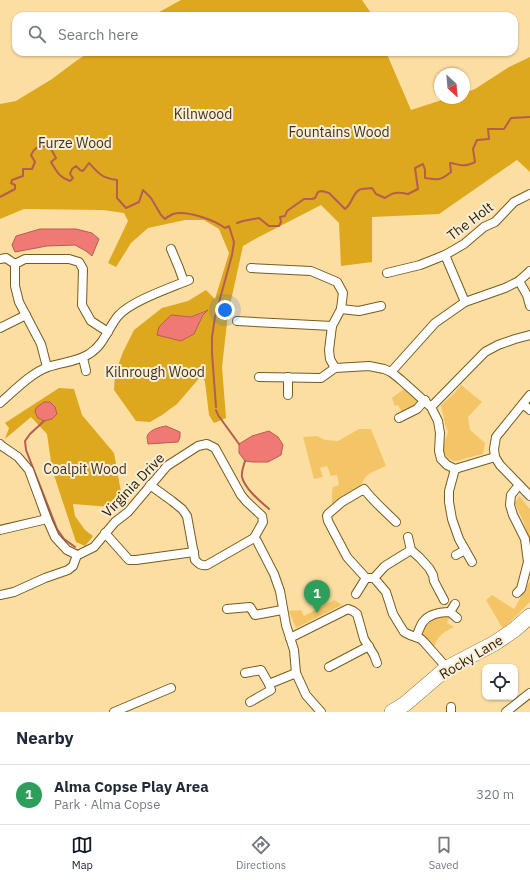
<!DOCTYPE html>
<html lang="en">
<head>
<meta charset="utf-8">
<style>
	:root { --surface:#fff; --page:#f2f2f3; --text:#1f2937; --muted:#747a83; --line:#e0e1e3; --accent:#111827 }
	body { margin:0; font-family:"IBM Plex Sans",sans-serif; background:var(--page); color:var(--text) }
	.controls { position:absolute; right:12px; bottom:12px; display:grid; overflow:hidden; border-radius:8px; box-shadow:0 1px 3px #0004 }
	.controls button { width:36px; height:36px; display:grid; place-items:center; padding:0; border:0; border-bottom:1px solid var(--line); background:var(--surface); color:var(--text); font:20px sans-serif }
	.compass { position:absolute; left:434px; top:68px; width:36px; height:36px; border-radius:50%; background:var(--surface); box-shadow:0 1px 3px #0004; rotate:154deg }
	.you { position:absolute; left:225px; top:310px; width:14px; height:14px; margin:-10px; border:3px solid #fff; border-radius:50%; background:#1a73e8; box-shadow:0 0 0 6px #1a73e833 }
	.badge { display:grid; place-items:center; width:26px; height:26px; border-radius:50%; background:var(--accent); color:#fff; font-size:13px; font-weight:700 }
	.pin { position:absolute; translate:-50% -33px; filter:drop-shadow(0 1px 2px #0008) }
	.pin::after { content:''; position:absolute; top:21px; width:14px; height:12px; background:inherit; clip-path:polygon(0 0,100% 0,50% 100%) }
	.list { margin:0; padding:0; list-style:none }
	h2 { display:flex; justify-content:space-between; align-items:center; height:52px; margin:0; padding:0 16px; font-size:17px }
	h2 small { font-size:13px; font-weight:400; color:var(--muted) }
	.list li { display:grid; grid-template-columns:26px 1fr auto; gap:12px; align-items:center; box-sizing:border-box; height:60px; padding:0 16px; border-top:1px solid var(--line) }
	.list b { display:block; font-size:15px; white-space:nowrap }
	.list p { margin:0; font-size:13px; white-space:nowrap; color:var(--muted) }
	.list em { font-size:13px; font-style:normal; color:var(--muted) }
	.icon { flex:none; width:22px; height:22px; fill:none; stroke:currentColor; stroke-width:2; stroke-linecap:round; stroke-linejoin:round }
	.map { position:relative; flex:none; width:530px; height:712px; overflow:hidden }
	.search { position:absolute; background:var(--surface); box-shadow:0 1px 3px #0004; left:12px; right:12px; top:12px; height:44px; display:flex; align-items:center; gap:10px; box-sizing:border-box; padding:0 14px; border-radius:12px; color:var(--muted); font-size:15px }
	.sheet { height:112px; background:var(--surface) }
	nav { display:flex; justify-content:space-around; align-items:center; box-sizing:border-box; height:56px; border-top:1px solid var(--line); background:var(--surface); font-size:11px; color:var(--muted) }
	nav a { display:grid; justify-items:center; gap:2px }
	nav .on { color:var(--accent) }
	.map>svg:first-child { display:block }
</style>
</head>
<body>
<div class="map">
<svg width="530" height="712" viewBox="0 0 530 712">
	<rect width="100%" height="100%" fill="#fddea2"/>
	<!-- green -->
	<g fill="#f3c567">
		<path d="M461,385L482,402L468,417L470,430L485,443L483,454L466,458L461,460L454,461L447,458L444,452L443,446L448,432L445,424L441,405L454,394Z"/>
		<path d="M404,389L417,400L416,406L403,414L398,405L395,406L392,398Z"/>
		<path d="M359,429H371L386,466C373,472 364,473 360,489L331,507C333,500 331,494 333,487L339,485L337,475L331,476L327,466L320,468L323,477L314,479L303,437L317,436L325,440L338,441Z"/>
		<path d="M519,496L530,509V543L523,521L515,503Z"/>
		<path d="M530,581V602L503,629L486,600L492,595L514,609Z"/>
		<path d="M334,600L342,605L296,628L289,611L301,610L304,616Z"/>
		<path d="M450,616L447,623L454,627C443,633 438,635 434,647C421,631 418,637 430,618Z"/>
	</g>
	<!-- forest -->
	<g fill="#dda71e" fill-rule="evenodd">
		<path d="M181,0H362L373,16H152Z"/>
		<path d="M90,52H386L411,110L448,98H464V93L475,89L509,67L530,57V172L517,160L439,214L372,217V262L341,266L339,223L321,205L257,238L243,246L228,314L222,367L226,418L214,423L209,415L205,382L202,375L177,404L162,415L150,422L136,421L114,390L115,374L123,352L134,330L162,308L188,301L206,290L215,299L229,253L219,229L204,220H185L148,228L131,243L116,267L108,263L128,221L124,213L103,210L24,209L0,219V104L16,101L52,79L76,61ZM206,310L194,334L171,315L191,317Z"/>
		<path d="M59,388L74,389L82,415L114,453L121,492L111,507L73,504L75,516L85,530L93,536L85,546L76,542L52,469L47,434L31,417L5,439L9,428L5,423Z"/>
	</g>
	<!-- water -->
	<g fill="#f17974" stroke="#b55d52">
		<path d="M40,229H76L92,233L99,239L92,256L86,251L75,245L47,246L15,252L12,245L16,236Z"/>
		<path d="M208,310L203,315L194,334L181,341L157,335L159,327L171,315L191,317Z"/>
		<path d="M44,402H50L55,407L57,414L52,419L44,421L38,418L35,412L36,408Z"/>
		<path d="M166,426L180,432V437L178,442L148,444C148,443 147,438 147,437C148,430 160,427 166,426Z"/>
		<path d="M269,431L278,437L283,445L281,455L268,462H252L245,461L239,453V444L252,436Z"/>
	</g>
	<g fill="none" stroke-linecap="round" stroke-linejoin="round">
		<!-- stream -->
		<g stroke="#b55d52" stroke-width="2">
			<path d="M0,197L15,189V185L11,183L12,180L23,176V169H32L35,162L31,155L34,150L39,146L50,147L56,158L51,162C57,172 59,177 70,181L73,178L70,174L72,169L76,166L80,170L83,171L89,163C99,174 102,178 117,180V198L126,208L139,202L143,190L151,198L161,215L165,219C167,217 171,215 173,214C187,210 214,220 225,228L229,226L234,242L232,255L215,317L212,337V353L216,407"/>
			<path d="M237,223L243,221L259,218L269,226H279L281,222L280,217L285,216L287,211L304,199H312L315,198L318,192L322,191L329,193L345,209C352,204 353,193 359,190C362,188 368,189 372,188L376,194L385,198C393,192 398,192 408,194L418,189L415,168L423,164L425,170V178C438,180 440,181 451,172L450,163C455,163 457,165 461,165C465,166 471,164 475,162L473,149L477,140L489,139L488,129H504L511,118L530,117"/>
			<path d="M216,410L218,415L239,444"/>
			<path d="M44,421L30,434L25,441L26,450L57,529L64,539L75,547"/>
			<path d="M245,461C244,465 241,472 242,477C245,489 260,501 269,509"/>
		</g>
		<!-- street casing -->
		<g stroke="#775c20" stroke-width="10">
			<g id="street">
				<path d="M171,249L179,268L184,282"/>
				<path d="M445,255L465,302"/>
				<path d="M0,259L6,258L15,264"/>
				<path d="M251,268L311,271L337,282L343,293L341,309L332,326L329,350L330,359L335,368"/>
				<path d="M530,271L519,281L527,295L530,306"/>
				<path d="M387,273L420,265L445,255L464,244L484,227L495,222L514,202L530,194"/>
				<path d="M341,309L359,311L381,306"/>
				<path d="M237,321L332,326"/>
				<path d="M0,328L26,315"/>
				<path d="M83,358L86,371"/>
				<path d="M47,367L41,344L19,302L15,286V264L25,259H69L79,262L83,269L82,305L91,321L108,332"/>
				<path d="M391,372L435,323L465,302L505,288L519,281"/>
				<path d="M259,377L321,378L335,368L369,366L384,369L391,372L401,380L431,407L438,421L440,433L439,451L441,459L447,465L455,469L495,457"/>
				<path d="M288,395V377"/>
				<path d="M530,395L496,437L494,449L495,457L500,465L530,496"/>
				<path d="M0,403C14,391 31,373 48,367C62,362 77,362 89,354C104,345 108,328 118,316C131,301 170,288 189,280"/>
				<path d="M523,404L530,410"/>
				<path d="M431,407L485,352L498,345L515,339L530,335"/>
				<path d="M399,418L417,409L425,400"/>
				<path d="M0,444L2,446L18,457L29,470L47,519L55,537L67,550L77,555L80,554L94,547L115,522L128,512L167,466L198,446L207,444L215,448L241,495L246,501L262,516L263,522L254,538"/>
				<path d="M455,469L449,491V502L452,519L459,539L472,562"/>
				<path d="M150,485L172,501L182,509L187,516L195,560C199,564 201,566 207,565L254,538"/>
				<path d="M396,522C385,511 374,502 364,489L342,502L328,514L327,516L328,521L347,557L366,578H374L386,592L393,614L404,632L410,635L421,639L424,642L447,668"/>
				<path d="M0,530L47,519"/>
				<path d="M105,533L129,560H136L194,552"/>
				<path d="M408,537L411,550L420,558L429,568L433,575L434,581L444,600"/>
				<path d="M254,538L257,541L274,574L280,591L286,625L294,650L296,673L306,695L321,712"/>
				<path d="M456,555L465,550"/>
				<path d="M374,578L385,566L411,550"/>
				<path d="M517,593L521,589L528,562L525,539L513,515L510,505L511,495L519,485"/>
				<path d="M356,594L366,578"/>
				<path d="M0,595L14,592L45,578L68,570L73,566L77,555"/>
				<path d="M227,609L250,607L255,615L282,610"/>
				<path d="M450,612L455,604"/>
				<path d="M416,637C418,633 420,626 423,622C429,614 441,612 450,612L457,618"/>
				<path d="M290,638L348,609L353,611L357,614L364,639L374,655L377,663"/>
				<path d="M329,667L369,646"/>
				<path d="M245,673L261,670L269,684L296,673"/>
				<path d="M250,702L271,690L269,684"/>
				<path d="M114,712L171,688"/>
				<path d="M451,712V707"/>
				<path d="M506,712L530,693"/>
			</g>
		</g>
		<!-- highway casing -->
		<g stroke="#775c20" stroke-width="16">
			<path id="highway" d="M392,712L405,704L447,668L495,643L514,630L530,616"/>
		</g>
		<!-- street -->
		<use href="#street" stroke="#fff" stroke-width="8"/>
		<!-- highway -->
		<use href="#highway" stroke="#fff" stroke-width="15"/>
	</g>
	<g text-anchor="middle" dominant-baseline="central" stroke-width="4" stroke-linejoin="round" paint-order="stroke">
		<!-- park labels -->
		<g font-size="14" fill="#3e331f" stroke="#faeed7">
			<text x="203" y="114">Kilnwood</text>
			<text x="339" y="132">Fountains Wood</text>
			<text x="75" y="143">Furze Wood</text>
			<text x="155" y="372">Kilnrough Wood</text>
			<text x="85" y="469">Coalpit Wood</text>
		</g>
		<!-- street labels -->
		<g font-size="14" fill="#281c04" stroke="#faeed7">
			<text transform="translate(470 221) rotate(-37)">The Holt</text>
			<text transform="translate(133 485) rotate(-46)">Virginia Drive</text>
			<text transform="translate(471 657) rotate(-31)">Rocky Lane</text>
		</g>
	</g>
</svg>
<div class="controls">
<button><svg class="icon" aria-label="locate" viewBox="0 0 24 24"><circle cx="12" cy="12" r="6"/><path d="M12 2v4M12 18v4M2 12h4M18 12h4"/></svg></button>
</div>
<svg class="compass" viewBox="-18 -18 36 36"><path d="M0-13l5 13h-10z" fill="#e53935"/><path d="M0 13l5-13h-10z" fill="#747a83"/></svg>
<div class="you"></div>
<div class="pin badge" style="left:317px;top:613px;background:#2e9e5b">1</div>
<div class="search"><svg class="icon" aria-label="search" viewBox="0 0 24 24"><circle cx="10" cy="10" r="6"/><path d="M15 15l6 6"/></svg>Search here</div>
</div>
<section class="sheet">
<h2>Nearby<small></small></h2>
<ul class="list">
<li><span class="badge" style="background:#2e9e5b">1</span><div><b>Alma Copse Play Area</b><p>Park · Alma Copse</p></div><em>320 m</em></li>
</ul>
</section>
<nav>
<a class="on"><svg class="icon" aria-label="map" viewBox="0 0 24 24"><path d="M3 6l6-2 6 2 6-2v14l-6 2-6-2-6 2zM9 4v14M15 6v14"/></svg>Map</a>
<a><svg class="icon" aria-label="directions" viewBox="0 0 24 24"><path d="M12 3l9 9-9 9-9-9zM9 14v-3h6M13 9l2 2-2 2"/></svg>Directions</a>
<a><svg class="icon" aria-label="saved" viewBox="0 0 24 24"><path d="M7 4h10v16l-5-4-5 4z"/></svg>Saved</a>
</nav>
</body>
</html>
